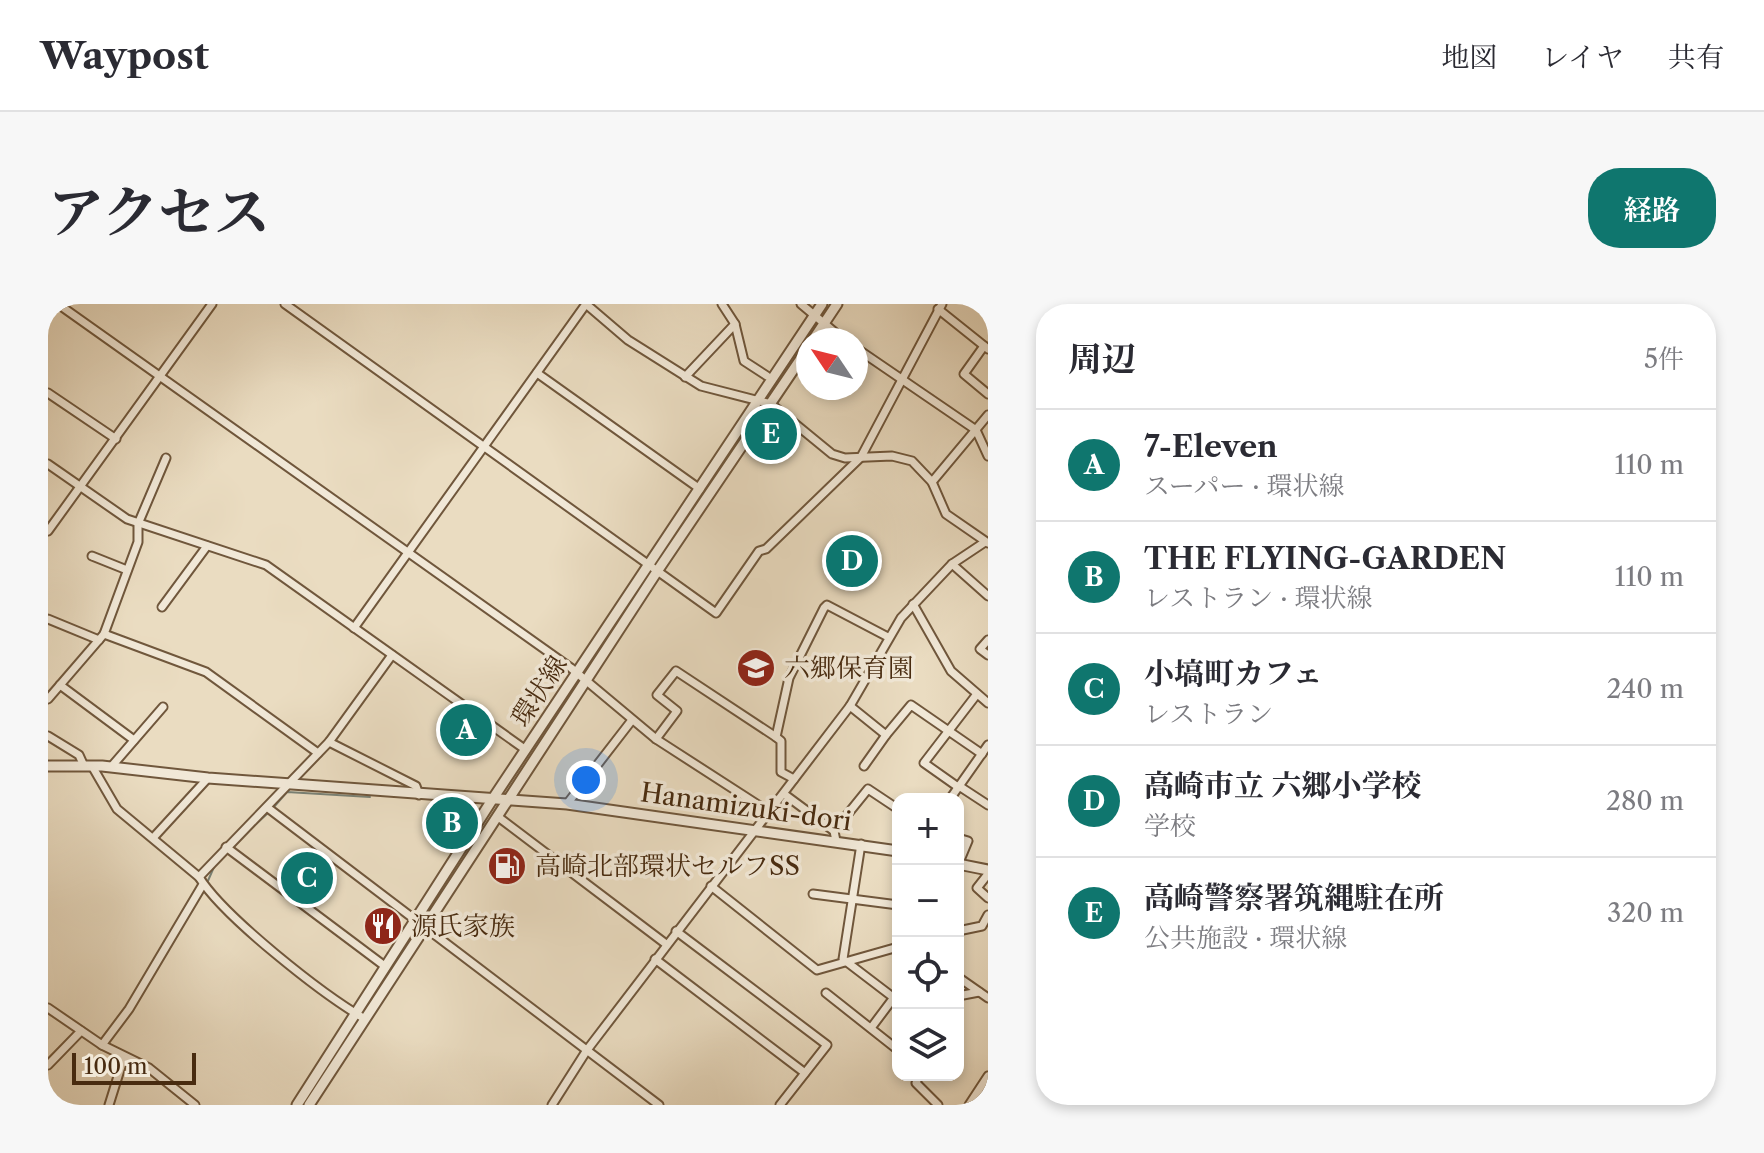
<!DOCTYPE html>
<html lang="ja">
<head>
<meta charset="utf-8">
<style>
	:root { --surface:#fff; --page:#f7f7f7; --text:#2b2b33; --muted:#7c7c81; --line:#e1e1e2; --accent:#0f766e }
	body { margin:0; font-family:"Libre Caslon Text","Noto Serif JP",serif; background:var(--page); color:var(--text) }
	.controls { position:absolute; right:24px; bottom:24px; display:grid; overflow:hidden; border-radius:16px; box-shadow:0 4px 12px #0003 }
	.controls button { width:72px; height:72px; display:grid; place-items:center; padding:0; border:0; border-bottom:2px solid var(--line); background:var(--surface); color:var(--text); font:40px sans-serif }
	.compass { position:absolute; left:748px; top:24px; width:72px; height:72px; border-radius:50%; background:var(--surface); box-shadow:0 4px 12px #0003; rotate:305deg }
	.scale { position:absolute; left:24px; bottom:20px; width:124px; box-sizing:border-box; padding-left:8px; border:4px solid #482b10; border-top:0; font-size:22px; line-height:28px; white-space:nowrap; color:#482b10; -webkit-text-stroke:6px #f1e8d7; paint-order:stroke }
	.you { position:absolute; left:538px; top:476px; width:28px; height:28px; margin:-20px; border:6px solid #fff; border-radius:50%; background:#1a73e8; box-shadow:0 0 0 12px #1a73e833 }
	.badge { display:grid; place-items:center; width:52px; height:52px; border-radius:50%; background:var(--accent); color:#fff; font-size:26px; font-weight:700 }
	.pin { position:absolute; translate:-50% -50%; border:4px solid #fff; box-shadow:0 2px 8px #0006 }
	.list { margin:0; padding:0; list-style:none }
	h2 { display:flex; justify-content:space-between; align-items:center; height:104px; margin:0; padding:0 32px; font-size:34px }
	h2 small { font-size:26px; font-weight:400; color:var(--muted) }
	.list li { display:grid; grid-template-columns:52px 1fr auto; gap:24px; align-items:center; box-sizing:border-box; height:112px; padding:0 32px; border-top:2px solid var(--line) }
	.list b { display:block; font-size:30px; white-space:nowrap }
	.list p { margin:0; font-size:26px; white-space:nowrap; color:var(--muted) }
	.list em { font-size:26px; font-style:normal; color:var(--muted) }
	.icon { flex:none; width:44px; height:44px; fill:none; stroke:currentColor; stroke-width:2; stroke-linecap:round; stroke-linejoin:round }
	.map { position:relative; flex:none; width:940px; height:801px; overflow:hidden; border-radius:32px }
	header { display:flex; align-items:center; gap:48px; box-sizing:border-box; height:112px; padding:0 40px; background:var(--surface); border-bottom:2px solid var(--line) }
	header strong { font-size:38px }
	nav { display:flex; gap:44px; margin-inline-start:auto; font-size:28px }
	.intro { display:flex; align-items:center; justify-content:space-between; box-sizing:border-box; height:192px; padding:0 48px }
	h1 { margin:0; font-size:56px }
	.button { padding:20px 36px; border-radius:32px; background:var(--accent); color:#fff; font-size:28px; font-weight:700 }
	main { display:flex; gap:48px; padding:0 48px }
	aside { flex:1; background:var(--surface); border-radius:32px; box-shadow:0 4px 12px #0003 }
	.map>svg:first-child { display:block }
</style>
</head>
<body>
<header>
<strong>Waypost</strong>
<nav><a>地図</a><a>レイヤ</a><a>共有</a></nav>
</header>
<div class="intro"><h1>アクセス</h1><a class="button">経路</a></div>
<main>
<div class="map">
<svg width="940" height="801" viewBox="0 0 940 801">
	<rect width="100%" height="100%" fill="#eadcc1"/>
	<filter id="stains"><feTurbulence type="fractalNoise" baseFrequency=".0025" numOctaves="4"/><feColorMatrix values="0 0 0 0 .2 0 0 0 0 .09 0 0 0 0 .02 0 0 0 .5 -.17"/></filter>
	<radialGradient id="worn" r=".72"><stop offset=".6" stop-color="#630" stop-opacity="0"/><stop offset="1" stop-color="#630" stop-opacity=".3"/></radialGradient>
	<g fill="none" stroke-linecap="round" stroke-linejoin="round">
		<!-- stream -->
		<g stroke="#798175" stroke-width="2">
			<path d="M225,504L239,488L322,493"/>
			<path d="M196,531L220,509"/>
			<path d="M159,579L166,563"/>
		</g>
		<!-- minor casing -->
		<g stroke="#70573c" stroke-width="11">
			<g id="minor">
				<path d="M10,0L523,364L608,435L721,508"/>
				<path d="M237,0L668,309L711,247L718,245L813,153L894,0"/>
				<path d="M538,0L580,36L653,82L723,100L784,150L797,154L844,152L864,157L884,178L898,210L940,239"/>
				<path d="M674,0L687,20L696,57L719,72"/>
				<path d="M753,0L796,36"/>
				<path d="M890,5L940,45"/>
				<path d="M936,42L916,70L940,90"/>
				<path d="M808,44L928,126L940,152"/>
				<path d="M489,69L652,185"/>
				<path d="M637,73L687,20"/>
				<path d="M0,89L68,135"/>
				<path d="M0,160L79,215L218,261L478,446"/>
				<path d="M884,178L940,111"/>
				<path d="M0,227L164,0"/>
				<path d="M44,252L79,266"/>
				<path d="M904,260L940,292"/>
				<path d="M865,300L903,367L940,399"/>
				<path d="M114,303L159,242"/>
				<path d="M0,315L51,336"/>
				<path d="M306,324L538,0"/>
				<path d="M56,330L158,368L270,449"/>
				<path d="M940,336L932,345L940,351"/>
				<path d="M12,381L86,436"/>
				<path d="M0,395L56,330L90,238V220L118,154"/>
				<path d="M802,402L838,431L863,401L934,450"/>
				<path d="M0,432L31,451L36,462"/>
				<path d="M608,435L629,407L609,391L628,367L728,433"/>
				<path d="M281,438L368,482L371,491"/>
				<path d="M44,462L69,505L151,573C176,613 274,690 317,715"/>
				<path d="M816,462L838,431"/>
				<path d="M63,463L115,403"/>
				<path d="M746,475L733,468V437L728,433L741,374L776,304L779,301L840,333"/>
				<path d="M911,482L940,501"/>
				<path d="M910,483L876,459L929,390"/>
				<path d="M736,490L786,527L788,537"/>
				<path d="M902,495L940,441"/>
				<path d="M519,500L584,416"/>
				<path d="M220,504L611,801"/>
				<path d="M449,512L618,640"/>
				<path d="M786,527L820,485L850,505"/>
				<path d="M105,534L160,474"/>
				<path d="M910,534L920,537L910,561"/>
				<path d="M813,540L795,655L850,697"/>
				<path d="M178,543L338,663"/>
				<path d="M940,570L929,584L940,594"/>
				<path d="M151,573L281,438L344,351"/>
				<path d="M663,582L769,666L850,643"/>
				<path d="M765,590L850,601"/>
				<path d="M628,627L779,741L732,801"/>
				<path d="M910,627L934,622L940,611"/>
				<path d="M607,655L757,769"/>
				<path d="M910,673L940,694"/>
				<path d="M778,689L850,746"/>
				<path d="M910,692L931,688"/>
				<path d="M0,704L54,741L101,764L147,801"/>
				<path d="M823,724L850,688"/>
				<path d="M54,741L81,705L154,582"/>
				<path d="M0,761L33,727"/>
				<path d="M871,771L868,779L890,801"/>
				<path d="M0,792L11,801"/>
				<path d="M61,801L76,753"/>
				<path d="M504,801L539,746L802,402L853,314L904,260L937,238"/>
				<path d="M921,801L940,772"/>
			</g>
		</g>
		<!-- tertiary casing -->
		<g stroke="#70573c" stroke-width="13">
			<g id="tertiary">
				<path d="M765,36L789,0"/>
				<path d="M0,462H54L160,474L519,500L850,547"/>
				<path d="M910,560L940,566"/>
				<path d="M249,801L444,496L774,0"/>
				<path d="M261,801L610,266L760,44"/>
			</g>
		</g>
		<!-- minor -->
		<use href="#minor" stroke="#f1e8d7" stroke-width="7"/>
		<!-- tertiary -->
		<use href="#tertiary" stroke="#f1e8d7" stroke-width="9"/>
	</g>
	<!-- icons -->
	<defs>
		<g id="school-disc" transform="scale(2)"><circle r="9.5" fill="#8f2418" stroke="#f1e8d7"/><path d="M0-5L7-2L0 1L-7-2ZM-4 1L0 2.5L4 1V4Q0 6-4 4Z" fill="#fff"/></g>
		<g id="fuel-disc" transform="scale(2)"><circle r="9.5" fill="#8f2418" stroke="#f1e8d7"/><path d="M-5.5-6h7V0h2V4h1.3V-2.5L3-4.5l.8-.8L6-3V5H2.5V1h-1V6h-7ZM-4.2-4.7v3.2H.2V-4.7Z" fill="#fff"/></g>
		<g id="restaurant-disc" transform="scale(2)"><circle r="9.5" fill="#8f2418" stroke="#f1e8d7"/><path d="M-5-6h1v4h1v-4h1v4h1v-4h1v5L-1.5 .5V6h-2V.5L-5-1ZM5-6V6H3V1.5H1.5Q1.5-4 5-6Z" fill="#fff"/></g>
	</defs>
	<g fill-rule="evenodd">
		<use href="#school-disc" x="708" y="364"/>
		<use href="#fuel-disc" x="459" y="562"/>
		<use href="#restaurant-disc" x="335" y="622"/>
	</g>
	<g text-anchor="middle" dominant-baseline="central" stroke-width="7" stroke-linejoin="round" paint-order="stroke">
		<!-- poi labels -->
		<g font-size="26" fill="#482b10" stroke="#f1e8d7" text-anchor="start">
			<text x="736" y="364">六郷保育園</text>
			<text x="487" y="562">高崎北部環状セルフSS</text>
			<text x="363" y="622">源氏家族</text>
		</g>
		<!-- street labels -->
		<g font-size="26" fill="#482b10" stroke="#f1e8d7">
			<text transform="translate(491 387) rotate(-57)">環状線</text>
			<text transform="translate(698 503) rotate(8)">Hanamizuki-dori</text>
		</g>
	</g>
	<rect width="100%" height="100%" filter="url(#stains)"/>
	<rect width="100%" height="100%" fill="url(#worn)"/>
</svg>
<div class="controls">
<button>+</button>
<button>−</button>
<button><svg class="icon" aria-label="locate" viewBox="0 0 24 24"><circle cx="12" cy="12" r="6"/><path d="M12 2v4M12 18v4M2 12h4M18 12h4"/></svg></button>
<button><svg class="icon" aria-label="layers" viewBox="0 0 24 24"><path d="M12 4l9 5-9 5-9-5zM3 14l9 5 9-5"/></svg></button>
</div>
<svg class="compass" viewBox="-18 -18 36 36"><path d="M0-13l5 13h-10z" fill="#e53935"/><path d="M0 13l5-13h-10z" fill="#7c7c81"/></svg>
<div class="scale">100 m</div>
<div class="you"></div>
<div class="pin badge" style="left:418px;top:426px">A</div>
<div class="pin badge" style="left:404px;top:519px">B</div>
<div class="pin badge" style="left:259px;top:574px">C</div>
<div class="pin badge" style="left:804px;top:257px">D</div>
<div class="pin badge" style="left:723px;top:130px">E</div>
</div>
<aside>
<h2>周辺<small>5件</small></h2>
<ul class="list">
<li><span class="badge">A</span><div><b>7-Eleven</b><p>スーパー · 環状線</p></div><em>110 m</em></li>
<li><span class="badge">B</span><div><b>THE FLYING-GARDEN</b><p>レストラン · 環状線</p></div><em>110 m</em></li>
<li><span class="badge">C</span><div><b>小塙町カフェ</b><p>レストラン</p></div><em>240 m</em></li>
<li><span class="badge">D</span><div><b>高崎市立 六郷小学校</b><p>学校</p></div><em>280 m</em></li>
<li><span class="badge">E</span><div><b>高崎警察署筑縄駐在所</b><p>公共施設 · 環状線</p></div><em>320 m</em></li>
</ul>
</aside>
</main>
</body>
</html>
